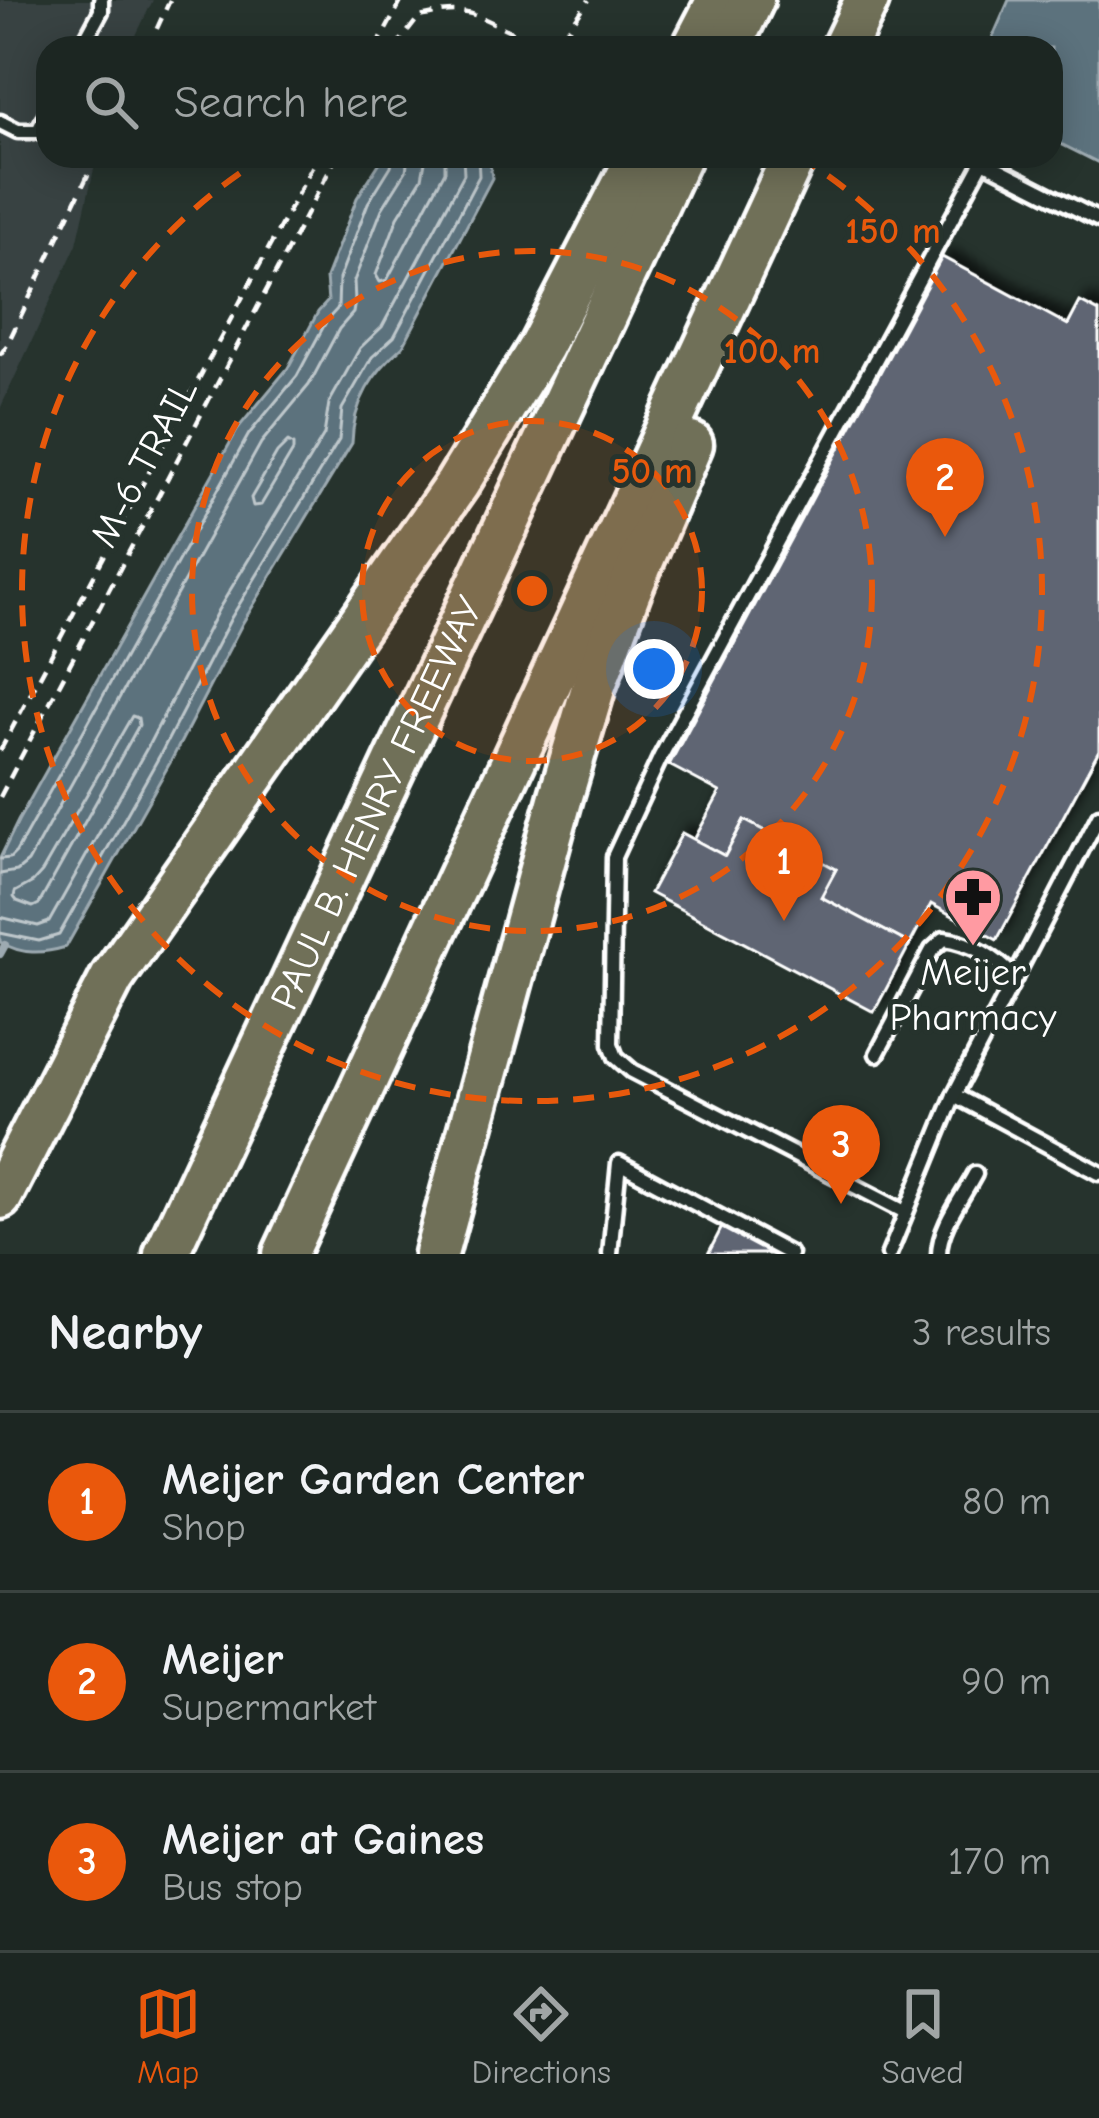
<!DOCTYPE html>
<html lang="en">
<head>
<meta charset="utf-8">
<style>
	:root { --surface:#1c2622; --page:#252e2a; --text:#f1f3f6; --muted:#a0a5a5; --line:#3a4340; --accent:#ea580c }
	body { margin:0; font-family:"Comic Neue",sans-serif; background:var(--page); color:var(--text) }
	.you { position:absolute; left:654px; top:669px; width:42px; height:42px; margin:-30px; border:9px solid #fff; border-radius:50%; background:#1a73e8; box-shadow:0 0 0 18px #1a73e833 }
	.badge { display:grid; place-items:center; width:78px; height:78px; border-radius:50%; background:var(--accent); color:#fff; font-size:39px; font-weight:700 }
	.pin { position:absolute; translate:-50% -99px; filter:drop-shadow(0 3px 6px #0008) }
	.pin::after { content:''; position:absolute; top:63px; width:42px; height:36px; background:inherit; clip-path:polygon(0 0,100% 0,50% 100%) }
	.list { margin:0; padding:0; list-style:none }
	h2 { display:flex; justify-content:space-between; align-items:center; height:156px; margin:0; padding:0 48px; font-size:51px }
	h2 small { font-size:39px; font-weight:400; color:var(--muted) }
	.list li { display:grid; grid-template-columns:78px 1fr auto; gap:36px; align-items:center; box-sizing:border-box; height:180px; padding:0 48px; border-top:3px solid var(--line) }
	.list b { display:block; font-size:45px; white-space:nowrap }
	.list p { margin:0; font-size:39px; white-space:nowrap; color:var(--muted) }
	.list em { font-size:39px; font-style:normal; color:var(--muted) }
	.icon { flex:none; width:66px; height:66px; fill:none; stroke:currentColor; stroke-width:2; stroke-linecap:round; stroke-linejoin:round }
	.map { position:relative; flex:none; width:1099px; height:1254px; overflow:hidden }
	.search { position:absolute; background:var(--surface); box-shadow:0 6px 30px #0003; left:36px; right:36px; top:36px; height:132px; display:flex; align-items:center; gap:30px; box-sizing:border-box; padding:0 42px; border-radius:36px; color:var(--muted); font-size:45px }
	.sheet { height:696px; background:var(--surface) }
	nav { display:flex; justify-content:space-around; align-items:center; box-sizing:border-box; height:168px; border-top:3px solid var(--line); background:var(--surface); font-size:33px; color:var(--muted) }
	nav a { display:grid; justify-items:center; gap:6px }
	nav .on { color:var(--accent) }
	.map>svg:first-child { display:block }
</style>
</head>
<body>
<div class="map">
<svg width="1099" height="1254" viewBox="0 0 1099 1254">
	<defs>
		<filter id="shadow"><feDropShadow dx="8" dy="-8" stdDeviation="6" flood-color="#0009"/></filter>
	</defs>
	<rect width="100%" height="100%" fill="#26332d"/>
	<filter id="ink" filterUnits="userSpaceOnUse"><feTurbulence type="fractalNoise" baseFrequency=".00833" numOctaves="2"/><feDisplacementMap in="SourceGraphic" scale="24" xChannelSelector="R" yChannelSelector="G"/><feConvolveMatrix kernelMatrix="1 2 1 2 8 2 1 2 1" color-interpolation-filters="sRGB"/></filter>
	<g filter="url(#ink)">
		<!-- built -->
		<path fill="#374242" d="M0,0H153L130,48H48V156H97L77,244L0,409Z"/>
		<!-- water -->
		<g fill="#5c727d" stroke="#9daab1" stroke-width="3">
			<path d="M1009,0H1099V163L1051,139V48H988Z"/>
			<path d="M384,156H489L492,178L403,346C373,372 353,402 352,443L242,624L171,761L66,947C42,954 22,955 0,942V858L18,821L239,427L288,368L318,312L328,301L326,278L357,198Z"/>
		</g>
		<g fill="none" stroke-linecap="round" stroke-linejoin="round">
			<!-- shore -->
			<g stroke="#bec7cb" stroke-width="3">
				<path d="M426,156L422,178L398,217L376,275L380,282L387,280L445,171V156"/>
				<path d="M288,442L293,445V451L261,505L253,506L251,498L277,453Z"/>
				<path d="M132,716L138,718L139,725L39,904L33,907L17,901L14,897L15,892L33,882L42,872Z"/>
				<path d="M0,859L10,858L16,852L249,434L297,376L327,320L338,308L339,279L368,203L391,166L393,156"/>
				<path d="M0,874L17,871L28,862L261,443L309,385L339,329L353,313L355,301L354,281L382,209L406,171L408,156"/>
				<path d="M0,917L38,926L49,922L147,748L218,610L324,435L329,403L360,348L382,327L464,174L463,156"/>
				<path d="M0,933L39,941L59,935L160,755L231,618L339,440L342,409L372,357L394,337L479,176L478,156"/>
			</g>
			<!-- stream -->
			<path stroke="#9daab1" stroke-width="8" d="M0,954L5,945"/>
		</g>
		<!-- building -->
		<g fill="#5e6573" stroke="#fff" stroke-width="3" filter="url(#shadow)">
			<path d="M942,257L1068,325L1080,302L1099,312V750L997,940L931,904L910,944L821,897L836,869L744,820L725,856L694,840L720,792L669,765Z"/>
			<path d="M744,820L836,869L821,897L910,944L874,1012L650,893L682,833L725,856Z"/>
			<path d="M722,1227L773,1254H708Z"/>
		</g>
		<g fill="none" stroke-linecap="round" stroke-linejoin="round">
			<!-- service casing -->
			<g stroke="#fff" stroke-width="21">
				<g id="service">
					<path d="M81,48L101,11V0"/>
					<path d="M0,122L18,131H38L48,111"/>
					<path d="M877,1054L932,950L944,939C971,942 997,959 1015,978"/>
					<path d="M954,1095L1099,1173"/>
					<path d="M905,1212L632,1071L616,1057L611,1044L614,857L661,756L983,161L1099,220"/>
					<path d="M610,1254L619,1163L790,1254"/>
					<path d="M889,1254L954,1095L1099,816"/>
					<path d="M939,1254C939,1227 963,1197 975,1174"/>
				</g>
			</g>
			<!-- motorway casing -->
			<g stroke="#fff" stroke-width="51">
				<g id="motorway">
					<path d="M694,48L719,0"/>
					<path d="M729,48L752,0"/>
					<path d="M844,48L867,0"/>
					<path d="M0,1197L112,978L457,484L541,346L639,156"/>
					<path id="s1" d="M166,1254L679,156"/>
					<path d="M285,1254L794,156"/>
					<path d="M436,1254L561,796L594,685L629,591L691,444"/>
				</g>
			</g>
			<!-- path -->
			<g stroke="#fff" stroke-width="4.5" stroke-dasharray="12 9" stroke-linecap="butt">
				<path d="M148,48L170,0"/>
				<path d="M376,48L402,0"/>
				<path d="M395,48L419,17C435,14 451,10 467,13C492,17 533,52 558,37C570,30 580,11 589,0"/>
				<path d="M0,355L7,345L97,156"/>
				<path d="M0,751L318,156"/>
				<path d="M0,797L337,156"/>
			</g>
			<!-- service -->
			<use href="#service" stroke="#26332d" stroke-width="12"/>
			<!-- motorway -->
			<use href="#motorway" stroke="#706f59" stroke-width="42"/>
		</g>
	</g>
	<!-- distance rings -->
	<circle cx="532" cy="591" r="170" fill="#e8590c" fill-opacity=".12"/>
	<g fill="none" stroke="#e8590c" stroke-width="6" stroke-dasharray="21 15">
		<circle cx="532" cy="591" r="170"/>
		<circle cx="532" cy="591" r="340"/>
		<path d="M798 156A510 510 0 1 1 266 156"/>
	</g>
	<!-- icons -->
	<defs>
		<g id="pharmacy-pin" transform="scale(3)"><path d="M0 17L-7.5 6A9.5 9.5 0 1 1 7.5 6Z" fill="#ff9aa2" stroke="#26332d"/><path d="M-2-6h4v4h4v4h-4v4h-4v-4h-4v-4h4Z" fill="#111"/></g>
	</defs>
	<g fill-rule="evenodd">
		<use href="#pharmacy-pin" x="973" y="897"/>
	</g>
	<g text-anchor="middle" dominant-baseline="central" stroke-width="10" stroke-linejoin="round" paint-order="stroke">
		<!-- street labels -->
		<g font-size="39" fill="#fff" stroke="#26332d">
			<text transform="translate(144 463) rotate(-62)">M-6 TRAIL</text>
			<text stroke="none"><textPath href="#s1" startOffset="498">PAUL B. HENRY FREEWAY</textPath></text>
		</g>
		<!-- poi labels -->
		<g font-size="39" fill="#fff" stroke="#26332d">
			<text x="973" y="972">Meijer<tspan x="973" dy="45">Pharmacy</tspan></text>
		</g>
	</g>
	<circle cx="532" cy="591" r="18" fill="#e8590c" stroke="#26332d" stroke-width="6"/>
	<g font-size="36" text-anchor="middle" font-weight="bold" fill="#e8590c" stroke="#26332d" stroke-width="10" stroke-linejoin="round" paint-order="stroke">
		<text x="893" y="243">150 m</text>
		<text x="772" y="363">100 m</text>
		<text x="652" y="483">50 m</text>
	</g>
</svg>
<div class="you"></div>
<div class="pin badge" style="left:784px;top:921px">1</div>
<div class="pin badge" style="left:945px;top:537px">2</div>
<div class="pin badge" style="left:841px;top:1204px">3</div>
<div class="search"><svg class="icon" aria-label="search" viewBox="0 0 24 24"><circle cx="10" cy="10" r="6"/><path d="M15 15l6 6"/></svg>Search here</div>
</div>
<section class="sheet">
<h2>Nearby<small>3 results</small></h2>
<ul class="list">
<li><span class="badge">1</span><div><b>Meijer Garden Center</b><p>Shop</p></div><em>80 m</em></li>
<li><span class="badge">2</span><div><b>Meijer</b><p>Supermarket</p></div><em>90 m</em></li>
<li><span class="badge">3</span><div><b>Meijer at Gaines</b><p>Bus stop</p></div><em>170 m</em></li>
</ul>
</section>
<nav>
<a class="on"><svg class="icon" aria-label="map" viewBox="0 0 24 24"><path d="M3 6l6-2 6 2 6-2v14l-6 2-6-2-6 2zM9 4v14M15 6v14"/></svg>Map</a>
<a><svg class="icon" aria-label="directions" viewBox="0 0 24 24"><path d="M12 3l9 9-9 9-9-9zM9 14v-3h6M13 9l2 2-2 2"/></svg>Directions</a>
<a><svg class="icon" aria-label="saved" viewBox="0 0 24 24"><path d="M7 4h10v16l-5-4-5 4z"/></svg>Saved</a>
</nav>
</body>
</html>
